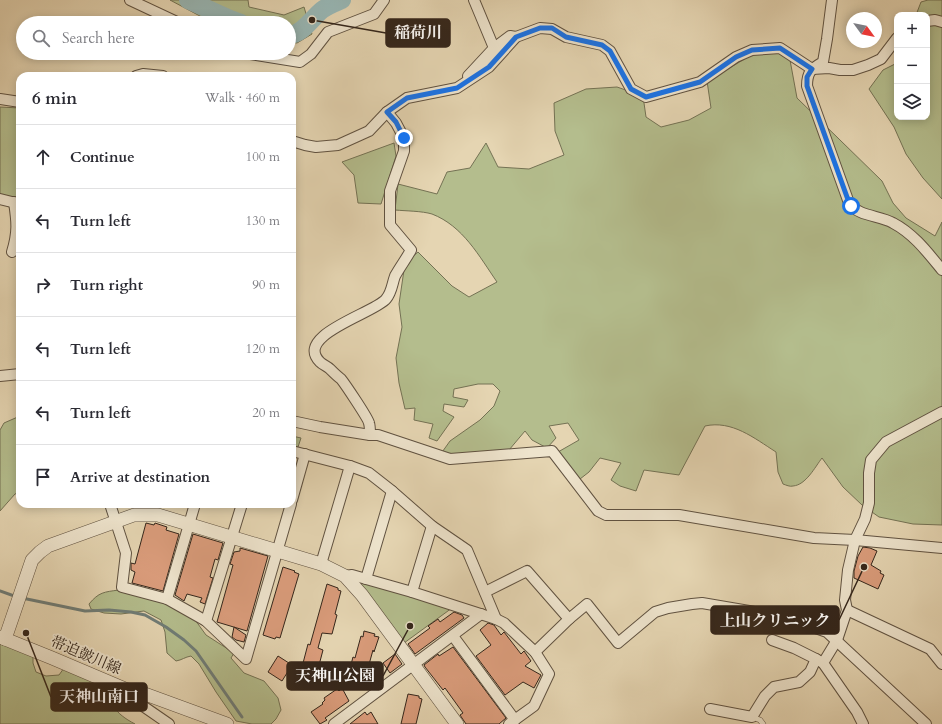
<!DOCTYPE html>
<html lang="en">
<head>
<meta charset="utf-8">
<style>
	:root { --surface:#fff; --page:#f7f7f7; --text:#2b2b33; --muted:#7c7c81; --line:#e1e1e2 }
	body { margin:0; font-family:Cardo,"Noto Serif JP",serif; background:var(--page); color:var(--text) }
	.controls { position:absolute; right:12px; top:12px; display:grid; overflow:hidden; border-radius:8px; box-shadow:0 2px 10px #0003 }
	.controls button { width:36px; height:36px; display:grid; place-items:center; padding:0; border:0; border-bottom:1px solid var(--line); background:var(--surface); color:var(--text); font:20px sans-serif }
	.compass { position:absolute; left:846px; top:12px; width:36px; height:36px; border-radius:50%; background:var(--surface); box-shadow:0 2px 10px #0003; rotate:123deg }
	.stop { position:absolute; width:12px; height:12px; margin:-9px; border:3px solid #1a73e8; border-radius:50%; background:#fff }
	.stop.end { background:#1a73e8; border-color:#fff; box-shadow:0 1px 4px #0008 }
	.list { margin:0; padding:0; list-style:none }
	h2 { display:flex; justify-content:space-between; align-items:center; height:52px; margin:0; padding:0 16px; font-size:17px }
	h2 small { font-size:13px; font-weight:400; color:var(--muted) }
	.list li { display:grid; grid-template-columns:26px 1fr auto; gap:12px; align-items:center; box-sizing:border-box; height:64px; padding:0 16px; border-top:1px solid var(--line) }
	.list b { display:block; font-size:15px; white-space:nowrap }
	.list em { font-size:13px; font-style:normal; color:var(--muted) }
	.icon { flex:none; width:22px; height:22px; fill:none; stroke:currentColor; stroke-width:2; stroke-linecap:round; stroke-linejoin:round }
	.map { position:relative; flex:none; width:942px; height:724px; overflow:hidden }
	.search { position:absolute; background:var(--surface); box-shadow:0 2px 10px #0003; left:16px; top:16px; width:280px; height:44px; display:flex; align-items:center; gap:10px; box-sizing:border-box; padding:0 14px; border-radius:22px; color:var(--muted); font-size:15px }
	.panel { position:absolute; background:var(--surface); box-shadow:0 2px 10px #0003; left:16px; top:72px; width:280px; height:436px; border-radius:12px }
	.map>svg:first-child { display:block }
</style>
</head>
<body>
<div class="map">
<svg width="942" height="724" viewBox="0 0 942 724">
	<rect width="100%" height="100%" fill="#e5d5b2"/>
	<filter id="stains"><feTurbulence type="fractalNoise" baseFrequency=".005" numOctaves="4"/><feColorMatrix values="0 0 0 0 .2 0 0 0 0 .09 0 0 0 0 .02 0 0 0 .5 -.17"/></filter>
	<radialGradient id="worn" r=".72"><stop offset=".6" stop-color="#630" stop-opacity="0"/><stop offset="1" stop-color="#630" stop-opacity=".3"/></radialGradient>
	<!-- green -->
	<g fill="#b4bd8d" stroke="#747254">
		<path d="M170,0H248L249,7L284,15L304,7L312,34L297,43L289,42V23H213Z"/>
		<path d="M928,0H942V199L923,178L906,154L894,127L869,89L883,70L897,63V117H927V15H916L921,2Z"/>
		<path d="M755,53H778L790,60L797,98L882,181L893,203L906,218L935,236L942,222V525L913,524L879,517L862,505L843,487L822,458C815,467 806,485 793,486C790,487 786,485 783,484L778,472L776,452C754,438 732,420 705,426L679,475L644,470L636,491L620,486L611,480L621,463L600,458L589,472L580,479L558,452L579,440L568,423L549,426L556,438L547,448L532,440L525,431L509,450L440,455L450,441L480,420L494,406L500,391L493,384H478L454,389L453,397L468,400L464,407L444,404L443,411L454,417L437,441L429,438L433,424L414,420L415,408L405,409L399,383L396,358L402,327L399,304L405,263L418,252L452,286L469,297L497,282C479,256 463,226 432,214C422,211 406,211 395,210L398,184L437,194L447,172L470,168L486,143L498,167L529,169L564,155L555,131L554,103L586,89L617,87L643,96L646,117L661,127L689,120L711,108L707,81Z"/>
		<path d="M0,107L20,108V206L0,203Z"/>
		<path d="M394,143L396,156L381,204L358,203L354,175L342,162Z"/>
		<path d="M20,416V492L15,494L0,511V430L4,423Z"/>
		<path d="M292,436L301,438L297,450L292,451Z"/>
		<path d="M362,580L452,608L404,643L360,583Z"/>
		<path d="M119,590L166,601L193,617L206,635L234,653L231,658L244,673L264,681L278,698L281,710L276,719L271,724H252L236,721L216,692L199,664L191,656C185,657 182,660 176,661L167,653L165,632L161,620L144,611L121,614L104,613L91,609L89,604C99,592 104,592 119,590Z"/>
		<path d="M0,642L33,656V663L36,672L46,676L59,675L64,668L102,684C111,704 114,713 135,724H0Z"/>
	</g>
	<g fill="none" stroke-linecap="round" stroke-linejoin="round">
		<!-- stream -->
		<g stroke="#707d77" stroke-width="3">
			<path d="M0,591L17,597"/>
			<path d="M22,598L85,611L109,610L131,612L145,615L166,627L184,640L196,651L242,717"/>
		</g>
		<!-- river -->
		<g stroke="#98b7b5" stroke-width="18">
			<path d="M188,0L230,19L241,23"/>
			<path d="M289,35C302,35 312,18 322,10C327,6 335,3 342,0"/>
		</g>
	</g>
	<!-- building -->
	<g fill="#da9c7b" stroke="#34261b">
		<path d="M146,523L154,525L155,523L167,527L166,530L179,534L163,591L132,583L135,572L131,570V563L135,564Z"/>
		<path d="M193,534L223,543L218,560L215,559L210,577L213,578L205,604L200,602L202,598L187,594L184,601L175,595Z"/>
		<path d="M863,547L870,548L877,551L871,565L881,571L880,573L884,575L878,589L854,578V571L858,556Z"/>
		<path d="M240,548L268,556L247,631L217,622L233,565L230,564L234,552L240,551Z"/>
		<path d="M283,567L295,571L294,572L299,574L280,638L276,637L275,639L263,635Z"/>
		<path d="M327,584L338,588V590L341,591L335,614L337,615L332,634L322,633L318,648L323,650L318,669L313,668L312,670L302,667L308,644L310,645Z"/>
		<path d="M454,612L462,615L464,618L415,654L408,644L430,628L428,626L438,619L440,622Z"/>
		<path d="M488,623L494,625L501,635L504,632L521,654L524,651L531,661L525,666L541,675L534,688L523,682L505,695L476,656L491,645L480,630Z"/>
		<path d="M234,627L246,635L244,642L236,640L232,637Z"/>
		<path d="M364,631L375,634L374,636L379,637L374,652L373,650L365,679L360,678V679L350,676L351,672H349L353,657L355,658L361,636L363,637Z"/>
		<path d="M453,647L506,718L499,724H466L460,715L463,713L445,688L443,690L425,667L424,665L438,654L439,656Z"/>
		<path d="M395,654L402,664L390,673L383,663Z"/>
		<path d="M278,656L292,665L282,681L268,672Z"/>
		<path d="M342,688L349,701L325,718L327,720L320,724L311,712L323,704L322,703L325,700L324,698L337,689L339,691Z"/>
		<path d="M408,694L419,696V698L422,699L416,724H401Z"/>
		<path d="M365,712L367,715L371,712L378,724H350Z"/>
	</g>
	<g fill="none" stroke-linecap="round" stroke-linejoin="round">
		<!-- service casing -->
		<g stroke="#605241" stroke-width="6">
			<path id="service" d="M752,717L760,720L763,724"/>
		</g>
		<!-- minor casing -->
		<g stroke="#605241" stroke-width="12">
			<g id="minor">
				<path d="M130,0L179,23"/>
				<path d="M832,0L827,39L823,62C811,69 807,72 807,86L849,203C859,217 879,215 893,223C914,234 928,253 942,270"/>
				<path d="M927,21L935,20L942,22"/>
				<path d="M494,48L510,36L516,37"/>
				<path d="M244,53L300,62L311,54L328,32L374,14L384,0"/>
				<path d="M136,76L143,74L163,76"/>
				<path d="M468,76L494,48L474,0"/>
				<path d="M0,99L20,102"/>
				<path d="M292,141L305,145L316,147L338,145L369,131L387,112L407,98L457,88L489,67L516,37L540,28L552,29L566,37L602,45L610,51L631,89L646,97L700,82L736,57L752,50L780,48L812,69L829,68L840,70H853L868,65L881,59L897,38"/>
				<path d="M0,199L20,204"/>
				<path d="M12,252C18,232 17,222 14,202"/>
				<path d="M0,376L20,374"/>
				<path d="M292,421L320,427L370,435H378L450,459L552,451L598,511L606,515H679L814,538L855,540L942,548"/>
				<path d="M370,435C370,431 370,426 369,423C368,418 345,384 341,379C337,376 333,372 330,369C327,366 323,365 320,362C293,335 375,313 386,299C392,292 392,284 395,276C400,267 406,259 411,250L390,225V191L404,151V138L396,123L387,112"/>
				<path d="M292,451L350,466L369,473L392,491L432,526L467,550L496,619"/>
				<path d="M292,500L305,454"/>
				<path d="M110,504L126,553L122,587L167,599L206,621L246,659L291,504"/>
				<path d="M321,564L350,466"/>
				<path d="M345,576L352,575L412,592L496,619L504,623L535,652L549,674L534,706L509,724"/>
				<path d="M366,579L392,491"/>
				<path d="M412,592L432,526"/>
				<path d="M485,592L527,571L569,619"/>
				<path d="M167,599L195,504"/>
				<path d="M847,610L930,649L942,664"/>
				<path d="M206,621L242,504"/>
				<path d="M453,636L515,720"/>
				<path d="M772,640L794,648L816,659"/>
				<path d="M535,652L569,619L587,604L618,643L655,612L668,608L692,604L702,603L749,611L790,619L827,632L926,724"/>
				<path d="M126,689L140,704L169,724"/>
				<path d="M710,709L752,717L765,696L774,687L799,682L810,672L816,659L823,663"/>
				<path d="M334,724L481,614"/>
				<path d="M863,724L857,712L823,663L837,640L847,610L845,600L848,570L855,540L865,519L869,503V473L871,460L886,442L942,412"/>
			</g>
		</g>
		<!-- tertiary casing -->
		<g stroke="#605241" stroke-width="14">
			<g id="tertiary">
				<path d="M0,637L52,658L125,689L145,694L227,724"/>
				<path d="M5,639L32,560L40,552L48,546L134,515H158L321,564L345,576L362,595L457,724"/>
			</g>
		</g>
		<!-- service -->
		<use href="#service" stroke="#eee4cd" stroke-width="5"/>
		<!-- minor -->
		<use href="#minor" stroke="#eee4cd" stroke-width="10"/>
		<!-- tertiary -->
		<use href="#tertiary" stroke="#eee4cd" stroke-width="13"/>
	</g>
	<g fill="none" stroke-linecap="round" stroke-linejoin="round">
		<!-- route -->
		<path stroke="#1a73e8" stroke-width="5" d="M404,138L396,122L387,112L407,98L457,88L489,67L516,37L540,28H552L566,37L602,45L610,51L631,89L646,97L700,82L736,57L752,50L780,48L812,69L807,77V86L847,197L851,206"/>
	</g>
	<g text-anchor="middle" dominant-baseline="central" stroke-width="3.5" stroke-linejoin="round" paint-order="stroke">
		<!-- street labels -->
		<g font-size="15" fill="#34261b" stroke="#eee4cd">
			<text transform="translate(86 655) rotate(23)">帯迫皷川線</text>
		</g>
	</g>
	<!-- callouts -->
	<path fill="none" stroke="#34261b" stroke-width="1.5" d="M312 20L386 33M864 567L839 620M410 626L383 676M26 633L51 697"/>
	<g fill="#34261b" stroke="#eee4cd" stroke-width="1.5">
		<circle cx="312" cy="20" r="4"/>
		<circle cx="864" cy="567" r="4"/>
		<circle cx="410" cy="626" r="4"/>
		<circle cx="26" cy="633" r="4"/>
	</g>
	<g fill="#34261b" stroke="#34261b" stroke-width="1.5">
		<rect x="386" y="19" width="64" height="28" rx="4"/>
		<rect x="711" y="606" width="128" height="28" rx="4"/>
		<rect x="287" y="662" width="96" height="28" rx="4"/>
		<rect x="51" y="683" width="96" height="28" rx="4"/>
	</g>
	<g font-size="16" text-anchor="middle" font-weight="bold" fill="#fff">
		<text x="418" y="38">稲荷川</text>
		<text x="775" y="626">上山クリニック</text>
		<text x="335" y="681">天神山公園</text>
		<text x="99" y="702">天神山南口</text>
	</g>
	<rect width="100%" height="100%" filter="url(#stains)"/>
	<rect width="100%" height="100%" fill="url(#worn)"/>
</svg>
<div class="controls">
<button>+</button>
<button>−</button>
<button><svg class="icon" aria-label="layers" viewBox="0 0 24 24"><path d="M12 4l9 5-9 5-9-5zM3 14l9 5 9-5"/></svg></button>
</div>
<svg class="compass" viewBox="-18 -18 36 36"><path d="M0-13l5 13h-10z" fill="#e53935"/><path d="M0 13l5-13h-10z" fill="#7c7c81"/></svg>
<div class="stop" style="left:851px;top:206px"></div>
<div class="stop end" style="left:404px;top:138px"></div>
<div class="search"><svg class="icon" aria-label="search" viewBox="0 0 24 24"><circle cx="10" cy="10" r="6"/><path d="M15 15l6 6"/></svg>Search here</div>
<section class="panel">
<h2>6 min<small>Walk · 460 m</small></h2>
<ul class="list">
<li><svg class="icon" aria-label="ahead" viewBox="0 0 24 24"><path d="M12 20V5M6 11l6-6 6 6"/></svg><div><b>Continue</b></div><em>100 m</em></li>
<li><svg class="icon" aria-label="left" viewBox="0 0 24 24"><path d="M17 20v-9H6M10 6l-5 5 5 5"/></svg><div><b>Turn left</b></div><em>130 m</em></li>
<li><svg class="icon" aria-label="right" viewBox="0 0 24 24"><path d="M7 20v-9h11M14 6l5 5-5 5"/></svg><div><b>Turn right</b></div><em>90 m</em></li>
<li><svg class="icon" aria-label="left" viewBox="0 0 24 24"><path d="M17 20v-9H6M10 6l-5 5 5 5"/></svg><div><b>Turn left</b></div><em>120 m</em></li>
<li><svg class="icon" aria-label="left" viewBox="0 0 24 24"><path d="M17 20v-9H6M10 6l-5 5 5 5"/></svg><div><b>Turn left</b></div><em>20 m</em></li>
<li><svg class="icon" aria-label="arrive" viewBox="0 0 24 24"><path d="M6 21V4h12l-3 4 3 4H6"/></svg><div><b>Arrive at destination</b></div></li>
</ul>
</section>
</div>
</body>
</html>
